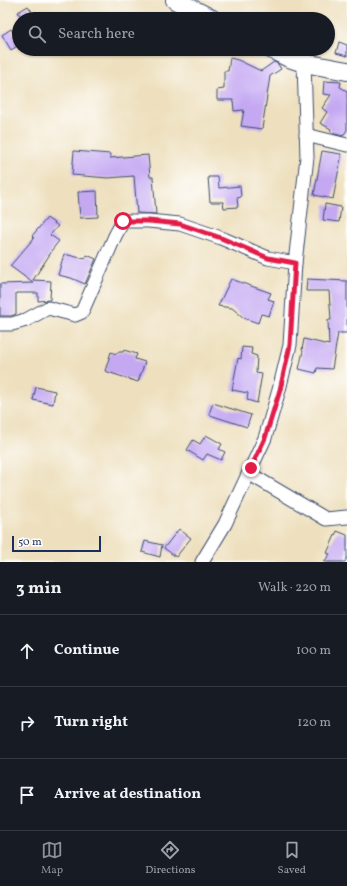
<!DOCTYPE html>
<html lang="en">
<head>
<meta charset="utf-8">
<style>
	:root { --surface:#171b24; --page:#20242c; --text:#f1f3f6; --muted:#9ea1a6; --line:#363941; --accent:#8c9099 }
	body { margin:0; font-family:Vollkorn,serif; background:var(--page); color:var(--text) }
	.scale { position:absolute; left:12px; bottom:10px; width:89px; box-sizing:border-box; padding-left:4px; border:2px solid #1b2f5e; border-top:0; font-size:11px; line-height:14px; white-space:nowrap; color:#1b2f5e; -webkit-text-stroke:3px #fff; paint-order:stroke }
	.stop { position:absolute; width:12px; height:12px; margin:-9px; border:3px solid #e11d48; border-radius:50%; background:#fff }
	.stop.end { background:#e11d48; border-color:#fff; box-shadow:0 1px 4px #0008 }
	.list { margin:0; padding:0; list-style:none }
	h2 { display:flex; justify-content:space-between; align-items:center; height:52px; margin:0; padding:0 16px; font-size:17px }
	h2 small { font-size:13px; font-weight:400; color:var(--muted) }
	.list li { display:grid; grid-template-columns:26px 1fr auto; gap:12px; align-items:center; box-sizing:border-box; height:72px; padding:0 16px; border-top:1px solid var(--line) }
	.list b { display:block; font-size:15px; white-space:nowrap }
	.list em { font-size:13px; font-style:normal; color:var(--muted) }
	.icon { flex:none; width:22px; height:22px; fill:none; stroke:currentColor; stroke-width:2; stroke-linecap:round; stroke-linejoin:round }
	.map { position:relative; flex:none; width:347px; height:562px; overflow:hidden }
	.search { position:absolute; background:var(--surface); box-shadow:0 1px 3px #0004; left:12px; right:12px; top:12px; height:44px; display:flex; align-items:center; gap:10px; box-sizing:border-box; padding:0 14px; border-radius:22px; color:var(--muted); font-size:15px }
	.sheet { height:268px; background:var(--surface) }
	nav { display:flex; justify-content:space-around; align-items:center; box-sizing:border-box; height:56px; border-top:1px solid var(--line); background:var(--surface); font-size:11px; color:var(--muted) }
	nav a { display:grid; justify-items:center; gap:2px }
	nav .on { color:var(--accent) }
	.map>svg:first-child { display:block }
</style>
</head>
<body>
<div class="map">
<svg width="347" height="562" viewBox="0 0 347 562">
	<rect width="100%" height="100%" fill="#fff"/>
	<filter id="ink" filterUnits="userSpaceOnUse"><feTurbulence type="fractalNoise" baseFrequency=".025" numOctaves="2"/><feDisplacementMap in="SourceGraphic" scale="8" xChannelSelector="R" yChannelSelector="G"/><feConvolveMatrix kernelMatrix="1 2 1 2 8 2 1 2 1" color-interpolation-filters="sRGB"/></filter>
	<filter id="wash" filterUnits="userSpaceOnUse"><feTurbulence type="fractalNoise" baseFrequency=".012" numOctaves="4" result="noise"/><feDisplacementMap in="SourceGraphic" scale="16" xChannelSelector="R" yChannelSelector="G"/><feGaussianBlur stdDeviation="0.9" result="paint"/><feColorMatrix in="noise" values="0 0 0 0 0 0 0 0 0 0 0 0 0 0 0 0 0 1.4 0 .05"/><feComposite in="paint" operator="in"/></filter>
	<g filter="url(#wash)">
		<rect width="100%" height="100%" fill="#eee0be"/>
		<g id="blocks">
			<!-- building -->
			<g fill="#c4a8f2">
				<path d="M28,6L37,19H22L18,12Z"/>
				<path d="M11,29L19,42V45L11,50L2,35Z"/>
				<path d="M339,42L347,45V56L336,53Z"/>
				<path d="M230,58L238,60L261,71L274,62L278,64L281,69L270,76L262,129L241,126L244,110L234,111L233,100H217V90L224,89V71H228Z"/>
				<path d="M324,81L341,82L340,87L347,91V130L343,136L335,134L330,131L331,129L320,123L327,112L322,108L331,95L323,94Z"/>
				<path d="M74,151L110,154V158L148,155L150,177H153L156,214L137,213L134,176L108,178L72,175Z"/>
				<path d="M322,151L341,154V158L333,199L314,195Z"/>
				<path d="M208,177H218L219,188L240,186L241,197L237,198L238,207L224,208L223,202H210Z"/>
				<path d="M97,191L98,217L80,218L78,192Z"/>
				<path d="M325,204L341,207L339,222L323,220Z"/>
				<path d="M47,218L58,226L50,235L59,241L51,251H52L33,280L51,281L50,300L38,301V293H16V314L11,316H0V284L33,283L10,266L34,238L32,236Z"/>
				<path d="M64,254L85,259L87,255L96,259L85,284L71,278L58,275Z"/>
				<path d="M231,279L271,293L268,299L274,301L269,316L261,314L258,323L244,318L232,308L218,306Z"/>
				<path d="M307,279L347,281V333H338L332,369L317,368L316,373L299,369L303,351L302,350L304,339L329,345L328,320H331L329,291H306Z"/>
				<path d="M242,347L252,348L251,354L257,356L256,373L262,374L257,403L247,400L248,393L232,390L238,358L241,359Z"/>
				<path d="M124,350L137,354L135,359L145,362L138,382L105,371L111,352L116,354L119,352H123Z"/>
				<path d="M36,387L55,391L53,404L33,400Z"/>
				<path d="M213,403L251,415L247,427L210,415V411Z"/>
				<path d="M206,435L222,444L219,449L225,452L221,460L207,454L203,460L187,450L193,440L200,444Z"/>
				<path d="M179,529L191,538L176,557L164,548Z"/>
				<path d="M337,531L347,535V558L345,562H324L330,554L327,553Z"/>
				<path d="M145,541L162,545L160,557L142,552Z"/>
			</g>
		</g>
	</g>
	<g filter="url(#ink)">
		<use href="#blocks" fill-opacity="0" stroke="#3b4a6c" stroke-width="1"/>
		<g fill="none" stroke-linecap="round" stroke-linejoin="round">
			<!-- street casing -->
			<g stroke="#3b4a6c" stroke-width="15">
				<g id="street">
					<path d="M306,135L347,145"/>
					<path d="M0,324H12L26,320L48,308L75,315L82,312L115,236L123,221H148L180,224L221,238L268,258L295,263"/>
					<path d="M251,468L255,477L326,519L347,517"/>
					<path d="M202,562L225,524L265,438L279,390L290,345L295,263L307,157L304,63"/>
				</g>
			</g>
			<!-- secondary casing -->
			<g stroke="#3b4a6c" stroke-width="20">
				<g id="secondary">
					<path d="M175,0L212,19"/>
					<path d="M271,49L289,58L304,63L347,71"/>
				</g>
			</g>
			<!-- street -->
			<use href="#street" stroke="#fff" stroke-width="13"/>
			<!-- secondary -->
			<use href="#secondary" stroke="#fff" stroke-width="18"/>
		</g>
	</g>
	<g fill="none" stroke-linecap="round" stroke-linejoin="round" filter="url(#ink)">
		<!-- route -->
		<path stroke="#e11d48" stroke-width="5" d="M123,221H148L180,224L221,238L268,258L295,263L290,345L280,390L265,438L251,468"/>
	</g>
</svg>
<div class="scale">50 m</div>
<div class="stop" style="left:123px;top:221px"></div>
<div class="stop end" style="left:251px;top:468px"></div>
<div class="search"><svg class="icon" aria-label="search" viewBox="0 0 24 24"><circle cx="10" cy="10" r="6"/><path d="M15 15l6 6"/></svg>Search here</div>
</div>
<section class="sheet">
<h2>3 min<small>Walk · 220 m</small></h2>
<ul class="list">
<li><svg class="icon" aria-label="ahead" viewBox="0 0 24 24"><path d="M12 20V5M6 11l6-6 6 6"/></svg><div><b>Continue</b></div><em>100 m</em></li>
<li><svg class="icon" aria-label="right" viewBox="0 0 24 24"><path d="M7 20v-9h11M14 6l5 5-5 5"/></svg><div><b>Turn right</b></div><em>120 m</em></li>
<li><svg class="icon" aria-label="arrive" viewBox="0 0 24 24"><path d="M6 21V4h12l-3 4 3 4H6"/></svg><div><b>Arrive at destination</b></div></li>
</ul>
</section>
<nav>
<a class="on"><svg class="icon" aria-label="map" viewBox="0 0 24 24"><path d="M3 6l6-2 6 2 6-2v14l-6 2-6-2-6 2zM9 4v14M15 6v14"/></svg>Map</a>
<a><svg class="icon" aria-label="directions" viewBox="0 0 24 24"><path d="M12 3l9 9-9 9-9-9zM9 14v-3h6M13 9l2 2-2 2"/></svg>Directions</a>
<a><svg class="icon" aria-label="saved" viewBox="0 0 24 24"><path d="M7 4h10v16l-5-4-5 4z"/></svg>Saved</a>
</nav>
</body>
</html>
